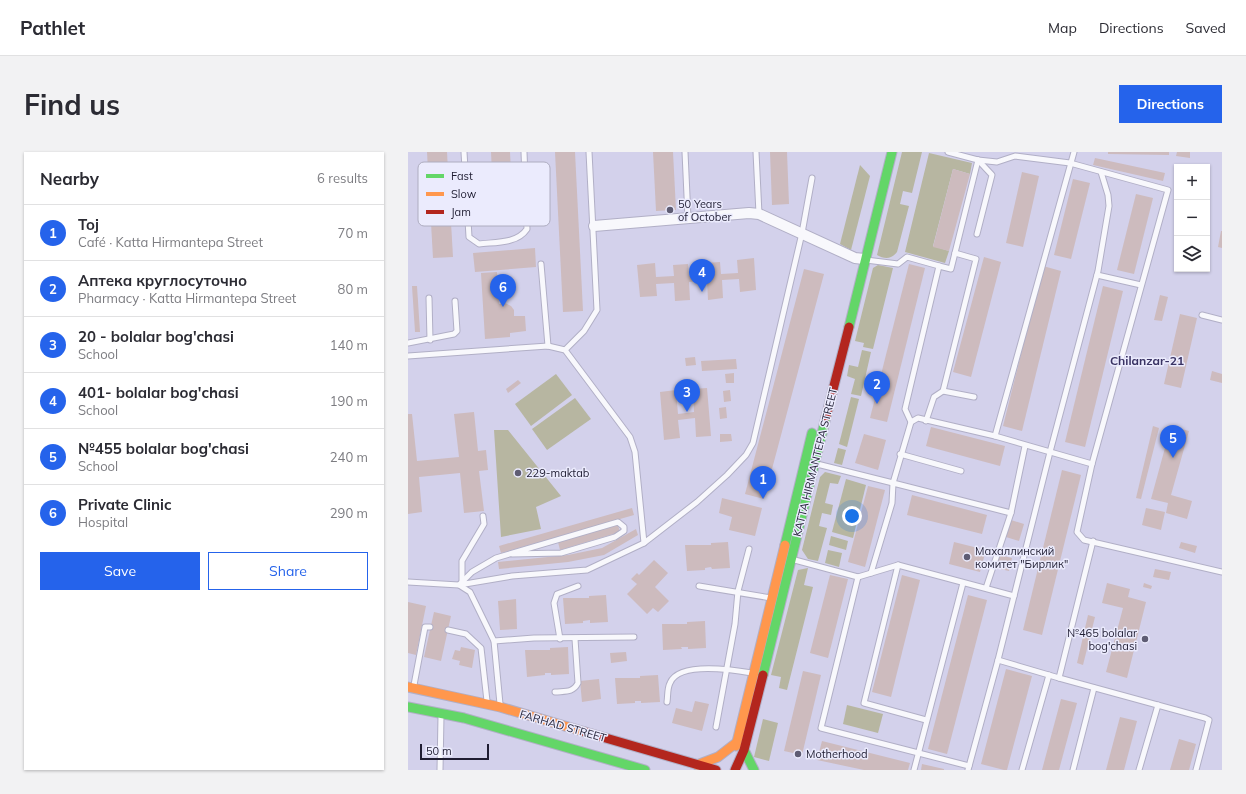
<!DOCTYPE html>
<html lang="en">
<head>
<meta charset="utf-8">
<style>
	:root { --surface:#fff; --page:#f2f2f3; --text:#2b2b33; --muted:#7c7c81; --line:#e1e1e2; --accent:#2563eb }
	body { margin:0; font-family:Mulish,sans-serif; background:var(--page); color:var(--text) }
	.controls { position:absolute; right:12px; top:12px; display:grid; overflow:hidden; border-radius:0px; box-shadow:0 1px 3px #0004 }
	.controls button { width:36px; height:36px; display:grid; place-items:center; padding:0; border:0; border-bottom:1px solid var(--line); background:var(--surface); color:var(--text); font:20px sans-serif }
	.scale { position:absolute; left:12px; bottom:10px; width:69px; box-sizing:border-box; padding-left:4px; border:2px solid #1f1d32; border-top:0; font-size:11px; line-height:14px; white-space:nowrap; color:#1f1d32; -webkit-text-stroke:3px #ebebfd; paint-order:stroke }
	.you { position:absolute; left:444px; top:364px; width:14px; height:14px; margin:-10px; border:3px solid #fff; border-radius:50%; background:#1a73e8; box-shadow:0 0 0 6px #1a73e833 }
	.badge { display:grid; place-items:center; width:26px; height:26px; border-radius:50%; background:var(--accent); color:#fff; font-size:13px; font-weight:700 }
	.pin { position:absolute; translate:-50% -33px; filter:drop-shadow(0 1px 2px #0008) }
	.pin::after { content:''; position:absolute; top:21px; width:14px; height:12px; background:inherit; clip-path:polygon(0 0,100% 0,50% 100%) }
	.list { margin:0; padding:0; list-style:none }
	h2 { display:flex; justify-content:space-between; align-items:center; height:52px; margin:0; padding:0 16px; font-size:17px }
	h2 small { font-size:13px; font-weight:400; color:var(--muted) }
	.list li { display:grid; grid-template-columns:26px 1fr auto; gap:12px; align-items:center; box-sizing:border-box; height:56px; padding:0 16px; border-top:1px solid var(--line) }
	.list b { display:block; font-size:15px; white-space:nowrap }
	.list p { margin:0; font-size:13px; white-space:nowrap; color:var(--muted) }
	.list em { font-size:13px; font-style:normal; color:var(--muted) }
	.actions { display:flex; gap:8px; padding:12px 16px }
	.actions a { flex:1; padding:9px 0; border:1px solid var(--accent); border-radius:0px; text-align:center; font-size:14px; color:var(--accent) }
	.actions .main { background:var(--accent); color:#fff }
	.icon { flex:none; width:22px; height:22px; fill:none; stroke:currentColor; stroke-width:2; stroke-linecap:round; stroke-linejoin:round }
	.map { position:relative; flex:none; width:814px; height:618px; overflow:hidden; border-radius:0px }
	header { display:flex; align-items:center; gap:24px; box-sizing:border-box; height:56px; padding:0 20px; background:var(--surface); border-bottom:1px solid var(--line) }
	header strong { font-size:19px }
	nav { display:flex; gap:22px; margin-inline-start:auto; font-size:14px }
	.intro { display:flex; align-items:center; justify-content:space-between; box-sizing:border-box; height:96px; padding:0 24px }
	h1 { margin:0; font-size:28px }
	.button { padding:10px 18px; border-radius:0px; background:var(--accent); color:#fff; font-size:14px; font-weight:700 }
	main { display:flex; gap:24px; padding:0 24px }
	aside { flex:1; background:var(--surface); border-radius:0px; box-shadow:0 1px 3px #0004 }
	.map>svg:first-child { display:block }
</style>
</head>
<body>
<header>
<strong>Pathlet</strong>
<nav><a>Map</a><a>Directions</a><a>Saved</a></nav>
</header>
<div class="intro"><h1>Find us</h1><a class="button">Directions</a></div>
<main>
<aside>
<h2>Nearby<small>6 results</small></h2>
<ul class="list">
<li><span class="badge">1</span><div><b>Toj</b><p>Café · Katta Hirmаntepa Street</p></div><em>70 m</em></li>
<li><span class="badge">2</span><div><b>Аптека круглосуточно</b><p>Pharmacy · Katta Hirmаntepa Street</p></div><em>80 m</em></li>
<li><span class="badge">3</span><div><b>20 - bolalar bog'chasi</b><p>School</p></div><em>140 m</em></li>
<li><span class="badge">4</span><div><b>401- bolalar bog'chasi</b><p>School</p></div><em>190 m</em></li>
<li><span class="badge">5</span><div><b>№455 bolalar bog'chasi</b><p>School</p></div><em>240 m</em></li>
<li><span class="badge">6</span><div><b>Private Clinic</b><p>Hospital</p></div><em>290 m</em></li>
</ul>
<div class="actions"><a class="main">Save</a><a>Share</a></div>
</aside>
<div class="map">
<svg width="814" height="618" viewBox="0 0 814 618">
	<rect width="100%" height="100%" fill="#d3d1eb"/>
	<!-- green -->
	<g fill="#b7b6a1">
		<path d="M494,0H514L504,41L495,39L492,52L501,54L489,100C483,108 476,107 469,103Z"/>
		<path d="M521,1L564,11L562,22L545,17L525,94L541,99L537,111L497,100Z"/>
		<path d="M452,13L462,24L443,98L432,92Z"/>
		<path d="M470,113L485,116L465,197L455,195L456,191L447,189L465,116Z"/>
		<path d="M454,198L463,200L453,244L443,242L447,227L439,224L441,213L450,215Z"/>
		<path d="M148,222L164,243L123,274L107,252Z"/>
		<path d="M443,245L451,247L439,295L431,292Z"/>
		<path d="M167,246L183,267L139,298L124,277Z"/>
		<path d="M86,278H100L153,344L128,355L133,377L93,385Z"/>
		<path d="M430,296L438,298L434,313L426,311Z"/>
		<path d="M417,320L433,324L430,332L422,331L417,351L425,353L423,363L414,361L411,374L419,376L410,409L400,407L394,398L412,325Z"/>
		<path d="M438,327L458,333L445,386L424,380Z"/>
		<path d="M423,384L440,389L438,398L421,393Z"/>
		<path d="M420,398L434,401L431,415L417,411Z"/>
		<path d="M400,416L396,433L405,435L379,538L371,536L373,525L363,523L390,418Z"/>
		<path d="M439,553L475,562L470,581L435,572Z"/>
		<path d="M355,567L370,571L361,609L346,605Z"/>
	</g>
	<!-- building -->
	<g fill="#cdbbbe">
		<path d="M19,0H39L45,105L25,106Z"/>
		<path d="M83,0H102L105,61L86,62Z"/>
		<path d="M147,0H167L175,159L155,160Z"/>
		<path d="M245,0H265L268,58L248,59Z"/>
		<path d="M362,0H379L381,52L364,53Z"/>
		<path d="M700,0H761V3L700,2Z"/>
		<path d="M769,0H782V6L768,4Z"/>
		<path d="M687,6L757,21L755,29L685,13Z"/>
		<path d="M545,17L562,22L541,99L525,95Z"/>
		<path d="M614,20L631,24L615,95L598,91Z"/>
		<path d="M665,27L682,31L663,107L646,103Z"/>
		<path d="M728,42L745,46L726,122L709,118Z"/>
		<path d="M813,79H814V96L810,95Z"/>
		<path d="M127,96L128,115L67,120L65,101Z"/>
		<path d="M576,105L593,110L563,225L545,220Z"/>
		<path d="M346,106L348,138L332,140L331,127L314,128L315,146L300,148L299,128L281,130L282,148L267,149L266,131L248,132L249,144L232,145L229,113L247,111L248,125L266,124L265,113L280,112L281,124L298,122L297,111L312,110L313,122L330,121L329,108Z"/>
		<path d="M501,112L517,116L479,270L462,266Z"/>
		<path d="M635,114L653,119L614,279L595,274Z"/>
		<path d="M396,117L416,122L356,347L337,342Z"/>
		<path d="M89,120L91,152L97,151L103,154L106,158V164H117L118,179L102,181V185L77,187L73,121Z"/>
		<path d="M4,134H9L12,180H7Z"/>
		<path d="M695,134L715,139L677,295L657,290Z"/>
		<path d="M752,143L760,145L754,169L746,168Z"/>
		<path d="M772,162L789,166L773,236L756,232Z"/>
		<path d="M287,205L288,213L278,214L277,206Z"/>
		<path d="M328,207L329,217L294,219L293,209Z"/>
		<path d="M804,219L814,222V231L802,228Z"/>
		<path d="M326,221V231H318L317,222Z"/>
		<path d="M110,228L113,231L100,241L98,237Z"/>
		<path d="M299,236L303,284L288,285L287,266L270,268L272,286L256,288L252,240L268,238L270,262L286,260L285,237Z"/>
		<path d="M322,238L323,249L316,250L315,239Z"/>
		<path d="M318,255L319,266L312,267L311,256Z"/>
		<path d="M66,260L70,299L78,298L80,318L71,319L76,359L56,361L52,321L11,325L14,360L0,362V262H4L9,309L51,305L46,262Z"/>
		<path d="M745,274L751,276L733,347L728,346Z"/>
		<path d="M763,274L781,279L763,343L784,349L779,367L758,361L760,351L743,347Z"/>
		<path d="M523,275L597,294L592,314L518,294Z"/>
		<path d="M312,282H323L324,289L312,290Z"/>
		<path d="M456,282L478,288L470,318L447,311Z"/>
		<path d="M654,318L673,323L634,483L615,478Z"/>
		<path d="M460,334L477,338L457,415L440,410Z"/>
		<path d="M504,343L579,363L574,382L499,363Z"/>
		<path d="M314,346L354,356L347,384L321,378L324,365L311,361Z"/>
		<path d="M224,356L226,363L93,401L91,394Z"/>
		<path d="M738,356L757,360L753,378L734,373Z"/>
		<path d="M603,368L616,372L611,389L598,385Z"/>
		<path d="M210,373L212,380L152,398L150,390Z"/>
		<path d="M228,377L230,383L196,403L160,410L91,417L90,410L160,403L194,396Z"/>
		<path d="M320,390L322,416L304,417L303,415L297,416V418L279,419L277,393H303V391Z"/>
		<path d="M546,390L578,398L572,420L541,412Z"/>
		<path d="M773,390L789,394L787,401L771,396Z"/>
		<path d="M591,403L604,406L601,419L588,416Z"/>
		<path d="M246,408L260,421L247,435L261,449L250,460L245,456L239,462L219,442L229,432L223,427L229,421L231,423Z"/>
		<path d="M747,417L763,420L761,428L745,425Z"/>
		<path d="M422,423L440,427L420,506L402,501Z"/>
		<path d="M494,423L512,428L483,545L464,540Z"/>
		<path d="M699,431L722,437L720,445L738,450L719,526L698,520L715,456L694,451Z"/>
		<path d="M736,431L744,434L743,437L735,435Z"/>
		<path d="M198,443L200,470L182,471V468L175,469V471L157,472L155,446H181V444Z"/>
		<path d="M560,443L579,448L539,602L520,597Z"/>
		<path d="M108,447L109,477L92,478L90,449Z"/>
		<path d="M0,450L18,454L8,503L0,501Z"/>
		<path d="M26,460L43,464L33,509L16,505Z"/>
		<path d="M680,463L687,465L675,513L669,511Z"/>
		<path d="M297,469L298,496L280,497V495H273L274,497L255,498L254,472H279V470Z"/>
		<path d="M53,495L67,498L64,516L51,513L52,509L44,507L47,498L52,499Z"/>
		<path d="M160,495L161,522L143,523V521H137V523L119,525L117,498H142V496Z"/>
		<path d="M218,500L219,509L203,511L202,501Z"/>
		<path d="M598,517L624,524L599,618H596L573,612Z"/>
		<path d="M395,519L413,523L394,603L376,599Z"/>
		<path d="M250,523L252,550L233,551V549H227V551L209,552L207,526H232V524Z"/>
		<path d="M191,527L193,547L174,550L172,529Z"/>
		<path d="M653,547L669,551L651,618H634Z"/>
		<path d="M287,549L301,552L294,579L264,571L268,556L284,560Z"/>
		<path d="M712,565L729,569L716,618H698Z"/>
		<path d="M771,587L788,592L781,618H762Z"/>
		<path d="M414,589L502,611L500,618H456L409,608Z"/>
		<path d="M514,612L536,617V618H513Z"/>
	</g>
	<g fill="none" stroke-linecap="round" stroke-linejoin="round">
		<!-- lane casing -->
		<g stroke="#b1afc6" stroke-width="7">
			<g id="lane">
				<path d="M56,0L61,85L71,92C87,90 109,92 119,77L116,0"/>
				<path d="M277,0L280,66"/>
				<path d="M348,0L351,62"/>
				<path d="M570,8L589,10L607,4L662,11L760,38L684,312L669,380L676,388L814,420"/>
				<path d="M569,82L584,23L570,8"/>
				<path d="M458,108L490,112L499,105L531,114"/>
				<path d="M133,112L140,194"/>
				<path d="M689,123L733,133"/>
				<path d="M21,146L22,188"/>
				<path d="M794,163L814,168"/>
				<path d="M0,191L46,182L49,179L47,149"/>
				<path d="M157,198L176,179L189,158L181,0"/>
				<path d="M0,204L140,194L157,198L222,285L227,300L236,391"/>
				<path d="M535,239L568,107L547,101"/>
				<path d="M518,269L526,245L535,239L566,245"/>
				<path d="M503,270L510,266L587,284L684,312"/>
				<path d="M587,284L666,0"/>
				<path d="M492,302L553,319"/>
				<path d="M409,312L485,331L503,270L497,257L531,114L543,117L570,8L540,0"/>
				<path d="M685,389L651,526L590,508L642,300L690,119L701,54L700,43L693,20"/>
				<path d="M104,402L153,401L207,385L216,379V375L210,370L88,406L64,420L51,433L104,424L179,418L236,391L289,350L319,323L338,303L345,291L394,81L404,26"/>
				<path d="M383,407L450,425L490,413L606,444"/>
				<path d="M490,413L456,551L518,568"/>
				<path d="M463,421L484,351L485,331L603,361"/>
				<path d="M450,425L413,576L561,614"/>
				<path d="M0,430L51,433L62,440L86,489L92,552"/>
				<path d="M54,430V409L76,372L75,364"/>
				<path d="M291,434L363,446"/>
				<path d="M578,436L603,361L617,294"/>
				<path d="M40,478L58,482L73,496L79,549"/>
				<path d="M152,487L146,451L149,442L170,434"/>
				<path d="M86,489L126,486L226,485"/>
				<path d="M651,526L797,566L801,568L788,618"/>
				<path d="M6,533L17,475H22"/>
				<path d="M147,540C157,539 165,541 170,531L167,487"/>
				<path d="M259,550C260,544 259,537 262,531C271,509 326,518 344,521"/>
				<path d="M308,575L327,472L330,439L341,397"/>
				<path d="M32,618L33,564"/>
				<path d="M506,618L555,431"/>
				<path d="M560,618L590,508"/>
				<path d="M614,618L641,523"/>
				<path d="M665,618L686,536"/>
				<path d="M731,618L750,553"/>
			</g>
		</g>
		<!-- street casing -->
		<g stroke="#b1afc6" stroke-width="12">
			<path id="street" d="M186,74L341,61L351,62L447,106L456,107"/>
		</g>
		<!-- fast casing -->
		<g stroke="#b1afc6" stroke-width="11">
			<g id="fast">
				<path d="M441,175L484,0"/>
				<path d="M377,393L404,281"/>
				<path d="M355,523L418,265"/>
				<path d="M0,555L56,566L237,618"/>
				<path d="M336,598L346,618"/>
			</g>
		</g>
		<!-- slow casing -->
		<g stroke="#b1afc6" stroke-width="11">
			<g id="slow">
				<path d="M0,535L92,555L177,580"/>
				<path d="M328,594L377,393"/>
				<path d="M289,613L310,605L328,591"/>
			</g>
		</g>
		<!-- jam casing -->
		<g stroke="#b1afc6" stroke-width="11">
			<g id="jam">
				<path d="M418,265L441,175"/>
				<path d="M177,580L308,618"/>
				<path d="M327,618L336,598L355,523"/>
			</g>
		</g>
		<!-- lane -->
		<use href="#lane" stroke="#f8f8fc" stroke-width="5"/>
		<!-- street -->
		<use href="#street" stroke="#f8f8fc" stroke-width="10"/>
		<!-- fast -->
		<use href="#fast" stroke="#63d668" stroke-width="9"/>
		<!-- slow -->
		<use href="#slow" stroke="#ff974d" stroke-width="9"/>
		<!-- jam -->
		<use href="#jam" stroke="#b3261e" stroke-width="9"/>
	</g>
	<!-- markers -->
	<g fill="#5e5c73" stroke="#ebebfd" stroke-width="1.5">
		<circle cx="262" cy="58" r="4"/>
		<circle cx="110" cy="321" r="4"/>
		<circle cx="559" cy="405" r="4"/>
		<circle cx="737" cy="487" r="4"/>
		<circle cx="390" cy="602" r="4"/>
	</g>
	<g text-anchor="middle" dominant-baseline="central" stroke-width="3" stroke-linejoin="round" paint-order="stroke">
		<!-- poi labels -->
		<g font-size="11" fill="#1f1d32" stroke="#ebebfd" text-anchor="start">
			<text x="270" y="52">50 Years<tspan x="270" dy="13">of October</tspan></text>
			<text x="118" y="321">229-maktab</text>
			<text x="567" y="399">Махаллинский<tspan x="567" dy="13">комитет "Бирлик"</tspan></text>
			<text x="729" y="481" text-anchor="end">№465 bolalar<tspan x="729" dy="13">bog'chasi</tspan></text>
			<text x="398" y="602">Motherhood</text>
		</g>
		<!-- street labels -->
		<g font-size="11" fill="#1f1d32" stroke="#ebebfd">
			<text transform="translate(407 310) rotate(-76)">KATTA HIRMАNTEPA STREET</text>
			<text transform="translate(155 574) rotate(16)">FARHAD STREET</text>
		</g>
		<!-- neighbourhood labels -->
		<g font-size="12" font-weight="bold" fill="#393263" stroke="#ebebfd">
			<text x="739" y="208">Chilanzar-21</text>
		</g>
	</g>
	<!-- legend -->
	<rect x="10" y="10" width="132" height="64" rx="6" fill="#ebebfd" stroke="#aeadc0" stroke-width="1"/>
	<rect x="18" y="22" width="18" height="4" fill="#63d668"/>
	<rect x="18" y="40" width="18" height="4" fill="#ff974d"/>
	<rect x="18" y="58" width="18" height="4" fill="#b3261e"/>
	<g font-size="11" fill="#1f1d32">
		<text x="43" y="28">Fast</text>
		<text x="43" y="46">Slow</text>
		<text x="43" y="64">Jam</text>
	</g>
</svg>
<div class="controls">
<button>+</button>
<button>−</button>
<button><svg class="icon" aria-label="layers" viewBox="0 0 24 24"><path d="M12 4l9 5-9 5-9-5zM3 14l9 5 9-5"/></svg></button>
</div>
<div class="scale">50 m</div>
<div class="you"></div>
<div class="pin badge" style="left:355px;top:347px">1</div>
<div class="pin badge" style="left:469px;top:252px">2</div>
<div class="pin badge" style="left:279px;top:260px">3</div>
<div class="pin badge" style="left:294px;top:140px">4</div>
<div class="pin badge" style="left:765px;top:306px">5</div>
<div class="pin badge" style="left:95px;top:155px">6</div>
</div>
</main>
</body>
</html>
